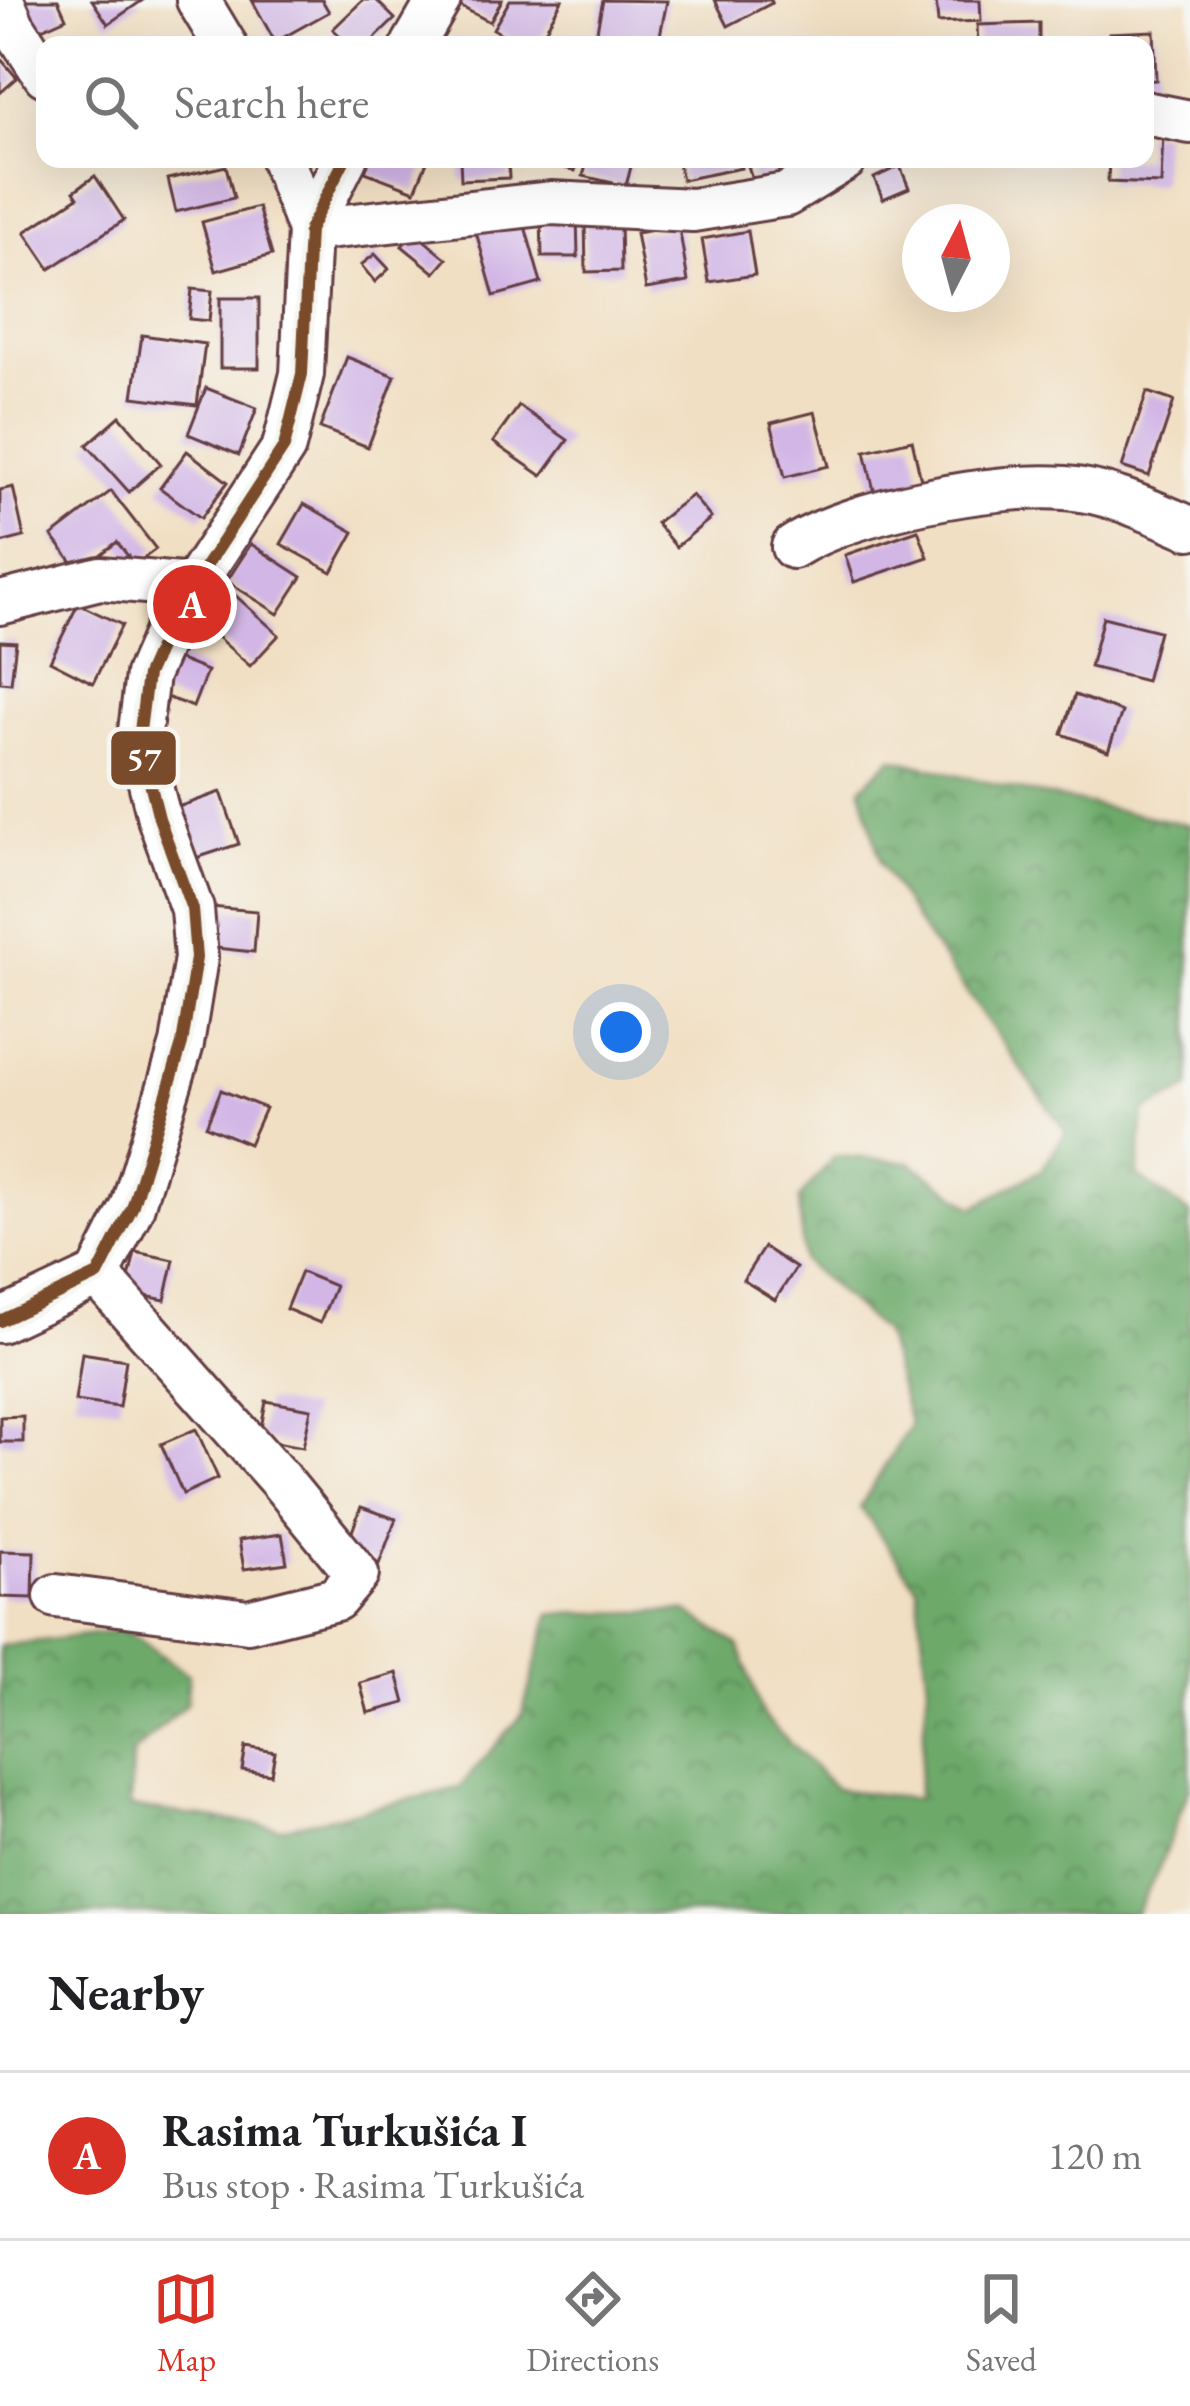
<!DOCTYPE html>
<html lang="en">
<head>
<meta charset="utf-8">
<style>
	:root { --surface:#fff; --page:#f6f6f6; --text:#202124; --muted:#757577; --line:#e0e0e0; --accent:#d93025 }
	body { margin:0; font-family:"EB Garamond",serif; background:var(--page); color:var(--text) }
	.compass { position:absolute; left:902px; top:204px; width:108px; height:108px; border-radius:50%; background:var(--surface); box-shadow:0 12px 48px #0002; rotate:6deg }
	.you { position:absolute; left:621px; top:1032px; width:42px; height:42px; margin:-30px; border:9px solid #fff; border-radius:50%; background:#1a73e8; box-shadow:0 0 0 18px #1a73e833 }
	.badge { display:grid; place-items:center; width:78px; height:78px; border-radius:50%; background:var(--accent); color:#fff; font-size:39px; font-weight:700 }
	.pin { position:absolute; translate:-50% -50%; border:6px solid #fff; box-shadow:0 3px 12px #0006 }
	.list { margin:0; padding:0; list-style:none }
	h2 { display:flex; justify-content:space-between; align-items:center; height:156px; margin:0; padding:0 48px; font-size:51px }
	h2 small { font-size:39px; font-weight:400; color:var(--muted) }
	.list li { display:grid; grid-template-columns:78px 1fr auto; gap:36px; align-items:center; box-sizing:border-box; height:168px; padding:0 48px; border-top:3px solid var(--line) }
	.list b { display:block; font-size:45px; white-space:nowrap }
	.list p { margin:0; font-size:39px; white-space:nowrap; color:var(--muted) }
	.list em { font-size:39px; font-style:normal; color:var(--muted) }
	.icon { flex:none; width:66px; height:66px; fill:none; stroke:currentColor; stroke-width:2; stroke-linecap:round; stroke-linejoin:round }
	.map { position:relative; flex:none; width:1190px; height:1914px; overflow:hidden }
	.search { position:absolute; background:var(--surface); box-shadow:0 12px 48px #0002; left:36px; right:36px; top:36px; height:132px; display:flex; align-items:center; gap:30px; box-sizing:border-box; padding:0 42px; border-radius:24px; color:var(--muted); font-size:45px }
	.sheet { height:324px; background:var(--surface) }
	nav { display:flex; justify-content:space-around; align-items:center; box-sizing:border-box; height:168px; border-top:3px solid var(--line); background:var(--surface); font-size:33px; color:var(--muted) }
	nav a { display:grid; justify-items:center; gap:6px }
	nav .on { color:var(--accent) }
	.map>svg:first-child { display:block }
</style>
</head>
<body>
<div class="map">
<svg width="1190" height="1914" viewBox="0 0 1190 1914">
	<defs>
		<pattern id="forest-crowns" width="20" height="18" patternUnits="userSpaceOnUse" patternTransform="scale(3)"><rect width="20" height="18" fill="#6daa6b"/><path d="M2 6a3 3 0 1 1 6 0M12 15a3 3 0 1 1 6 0" fill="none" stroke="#5c8a58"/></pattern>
	</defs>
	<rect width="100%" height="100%" fill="#f6f6f2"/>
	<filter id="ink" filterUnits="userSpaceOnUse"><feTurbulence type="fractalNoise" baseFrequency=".00833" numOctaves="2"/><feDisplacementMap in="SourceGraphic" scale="24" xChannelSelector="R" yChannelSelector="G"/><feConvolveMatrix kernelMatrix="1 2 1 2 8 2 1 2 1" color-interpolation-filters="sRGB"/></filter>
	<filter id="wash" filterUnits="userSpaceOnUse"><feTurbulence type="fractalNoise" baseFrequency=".004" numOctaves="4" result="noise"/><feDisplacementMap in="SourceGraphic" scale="48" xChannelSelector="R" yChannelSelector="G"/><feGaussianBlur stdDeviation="2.7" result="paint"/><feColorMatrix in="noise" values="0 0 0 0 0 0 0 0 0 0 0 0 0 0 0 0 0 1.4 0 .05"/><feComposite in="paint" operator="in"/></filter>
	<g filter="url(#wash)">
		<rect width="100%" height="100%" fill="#f1dfc3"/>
		<!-- forest -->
		<path fill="url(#forest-crowns)" stroke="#5c644b" stroke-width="3" d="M892,758L1014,789L1190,825V1088L1144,1112L1138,1176L1190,1214V1786L1160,1866L1136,1914H0V1646L126,1630L189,1675L186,1704L132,1754L130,1807L282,1828L459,1788L522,1715L550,1614L686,1611L739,1646L763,1716L835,1789L917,1799L928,1685L917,1587L860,1507L910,1425L884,1333L803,1261L799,1199L835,1156L910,1162L974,1207L1041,1170L1066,1132L915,920L881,864L861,788Z"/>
		<g id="blocks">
			<!-- building -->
			<g fill="#d2b6e6">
				<path d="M23,0H58L66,18L37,31Z"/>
				<path d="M92,0H143L108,24Z"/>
				<path d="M252,0H322L329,12L275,42Z"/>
				<path d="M363,0H376L395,19L368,45H349L333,29Z"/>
				<path d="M458,0H502L490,22L456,4Z"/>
				<path d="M510,0H562L537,45H521L493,29Z"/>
				<path d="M603,0L667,1L658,45H594Z"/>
				<path d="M715,0H771L772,3L728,26Z"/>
				<path d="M936,0H980L981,21L938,23Z"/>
				<path d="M1039,23V45H978L977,25Z"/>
				<path d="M1154,31L1156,80L1145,81V45H1109V33Z"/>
				<path d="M0,58L17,78L0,93Z"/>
				<path d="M1145,133H1163L1161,184L1108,182L1109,159H1145Z"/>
				<path d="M370,159H428L415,191L365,172Z"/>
				<path d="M460,159H508L509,178L461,180Z"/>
				<path d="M533,159H578L575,171Z"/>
				<path d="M588,159H633L626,186L583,176Z"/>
				<path d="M677,159H739L741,168L682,180Z"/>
				<path d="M746,159H775L780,175L753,183Z"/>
				<path d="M226,166L234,198L176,212L168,179Z"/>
				<path d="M900,166L909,188L883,199L874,178Z"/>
				<path d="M95,176L124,220L50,269L25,232L78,197L74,191Z"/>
				<path d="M258,207L272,255L216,271L202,222Z"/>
				<path d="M577,214L578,257H542L541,215Z"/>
				<path d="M523,219L541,283L494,296L476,232Z"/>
				<path d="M585,220H620L621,271L586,272Z"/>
				<path d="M679,226L688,282L646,289L636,233Z"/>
				<path d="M748,231L755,275L709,282L702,239Z"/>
				<path d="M414,232L447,259L435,273L402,246Z"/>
				<path d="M375,254L389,269L375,282L361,265Z"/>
				<path d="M192,289L212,291L209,321L189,319Z"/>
				<rect x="220" y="298" width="39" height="70"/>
				<path d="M142,335L205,344L197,405L133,397Z"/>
				<path d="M347,357L395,376L368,447L320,428Z"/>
				<path d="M206,388L257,408L239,455L188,434Z"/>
				<path d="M1147,392L1174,401L1149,476L1122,467Z"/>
				<path d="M519,406L568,440L542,476L493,442Z"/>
				<path d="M815,412L829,466L785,477L771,423Z"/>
				<path d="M120,416L161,464L129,492L87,445Z"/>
				<path d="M912,440L921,480L874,491L865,451Z"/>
				<path d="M187,451L228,482L201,518L160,488Z"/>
				<path d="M13,487L24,537L0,543V490Z"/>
				<path d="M111,491L156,549L135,565L117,542L79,571L52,536Z"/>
				<path d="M692,495L711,518L676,547L656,523Z"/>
				<path d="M304,504L354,532L332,572L281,544Z"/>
				<path d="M918,530L928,557L854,582L845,555Z"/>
				<path d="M251,544L302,577L278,614L227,581Z"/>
				<path d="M236,596L279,635L250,666L207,628Z"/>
				<path d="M78,604L122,625L93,683L50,661Z"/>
				<path d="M1103,617L1159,631L1146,681L1090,667Z"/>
				<path d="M0,641L16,642L11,683L0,682Z"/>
				<path d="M170,656L207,671L193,707L155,693Z"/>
				<path d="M1075,695L1122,712L1108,751L1062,734Z"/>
				<path d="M221,792L239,844L196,858L178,807Z"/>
				<path d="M210,907L257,911L254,952L206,947Z"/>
				<path d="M221,1090L265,1108L249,1144L206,1126Z"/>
				<path d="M764,1247L796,1268L775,1300L743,1280Z"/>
				<path d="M135,1252L174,1260L165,1300L126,1292Z"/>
				<path d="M301,1272L335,1286L320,1323L286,1309Z"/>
				<path d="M82,1353L126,1360L119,1407L75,1401Z"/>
				<path d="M266,1401L311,1409L303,1447L259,1439Z"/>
				<path d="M23,1416V1442H0V1417Z"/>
				<path d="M196,1429L218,1478L183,1494L161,1444Z"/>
				<path d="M361,1507L396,1519L379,1564L345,1551Z"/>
				<path d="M282,1534L287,1563L244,1569L239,1540Z"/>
				<path d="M0,1551L34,1552L33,1598L0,1597Z"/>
				<path d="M397,1673L405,1703L368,1713L360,1683Z"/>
				<path d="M246,1747L275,1752L271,1774L242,1770Z"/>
			</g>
		</g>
	</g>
	<g filter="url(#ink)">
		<use href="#blocks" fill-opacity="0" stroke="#633c42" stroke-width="3"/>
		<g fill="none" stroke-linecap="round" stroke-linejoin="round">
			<!-- minor casing -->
			<g stroke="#633c42" stroke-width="48">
				<g id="minor">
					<path d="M2,0L13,26L45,75"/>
					<path d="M198,0L225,45"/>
					<path d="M413,45L439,0"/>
					<path d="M1145,113L1190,122"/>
					<path d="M282,159L309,230"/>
					<path d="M309,230L551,203L693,210L786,195L845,159"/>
					<path d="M793,547C850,510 997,482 1065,488C1109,491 1150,511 1190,528"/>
					<path d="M0,603L100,578L193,586"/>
					<path d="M0,1321L98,1275L132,1208L182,1044L196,958L192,909L159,818L139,739L147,675L172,618L284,447L302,374L309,230L345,159"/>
					<path d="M56,1596L248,1621L336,1599L357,1574L280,1480L98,1275"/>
				</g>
			</g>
			<!-- minor -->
			<use href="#minor" stroke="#fff" stroke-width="42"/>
			<!-- bus-1 casing -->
			<g stroke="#f6f6f2" stroke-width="21">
				<path id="bus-1" d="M0,1321L98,1275L132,1208L182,1044L196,958L192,909L159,818L139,739L147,675L172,618L284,447L302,374L309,230L345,159"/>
			</g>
			<!-- bus-1 -->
			<use href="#bus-1" stroke="#7a4b2a" stroke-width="12"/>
		</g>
	</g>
	<rect stroke="#f6f6f2" stroke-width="4.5" x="109" y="729" width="69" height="58" rx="12" fill="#7a4b2a"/>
	<g font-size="33" text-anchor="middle" font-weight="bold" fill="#fff">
		<text x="144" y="770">57</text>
	</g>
</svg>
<svg class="compass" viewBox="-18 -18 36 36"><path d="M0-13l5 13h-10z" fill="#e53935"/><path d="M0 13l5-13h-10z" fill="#757577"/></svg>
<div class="you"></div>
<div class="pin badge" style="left:192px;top:604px">A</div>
<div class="search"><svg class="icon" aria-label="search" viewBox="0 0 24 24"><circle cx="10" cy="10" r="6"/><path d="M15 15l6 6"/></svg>Search here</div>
</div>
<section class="sheet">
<h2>Nearby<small></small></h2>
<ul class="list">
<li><span class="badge">A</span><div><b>Rasima Turkušića I</b><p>Bus stop · Rasima Turkušića</p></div><em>120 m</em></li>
</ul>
</section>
<nav>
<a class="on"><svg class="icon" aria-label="map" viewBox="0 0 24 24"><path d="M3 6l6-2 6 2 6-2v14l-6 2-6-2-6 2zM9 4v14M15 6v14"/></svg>Map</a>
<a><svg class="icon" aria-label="directions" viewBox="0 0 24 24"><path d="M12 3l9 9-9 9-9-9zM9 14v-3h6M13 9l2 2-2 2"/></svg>Directions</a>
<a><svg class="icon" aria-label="saved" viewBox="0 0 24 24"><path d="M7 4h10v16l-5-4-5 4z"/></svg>Saved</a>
</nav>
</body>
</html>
